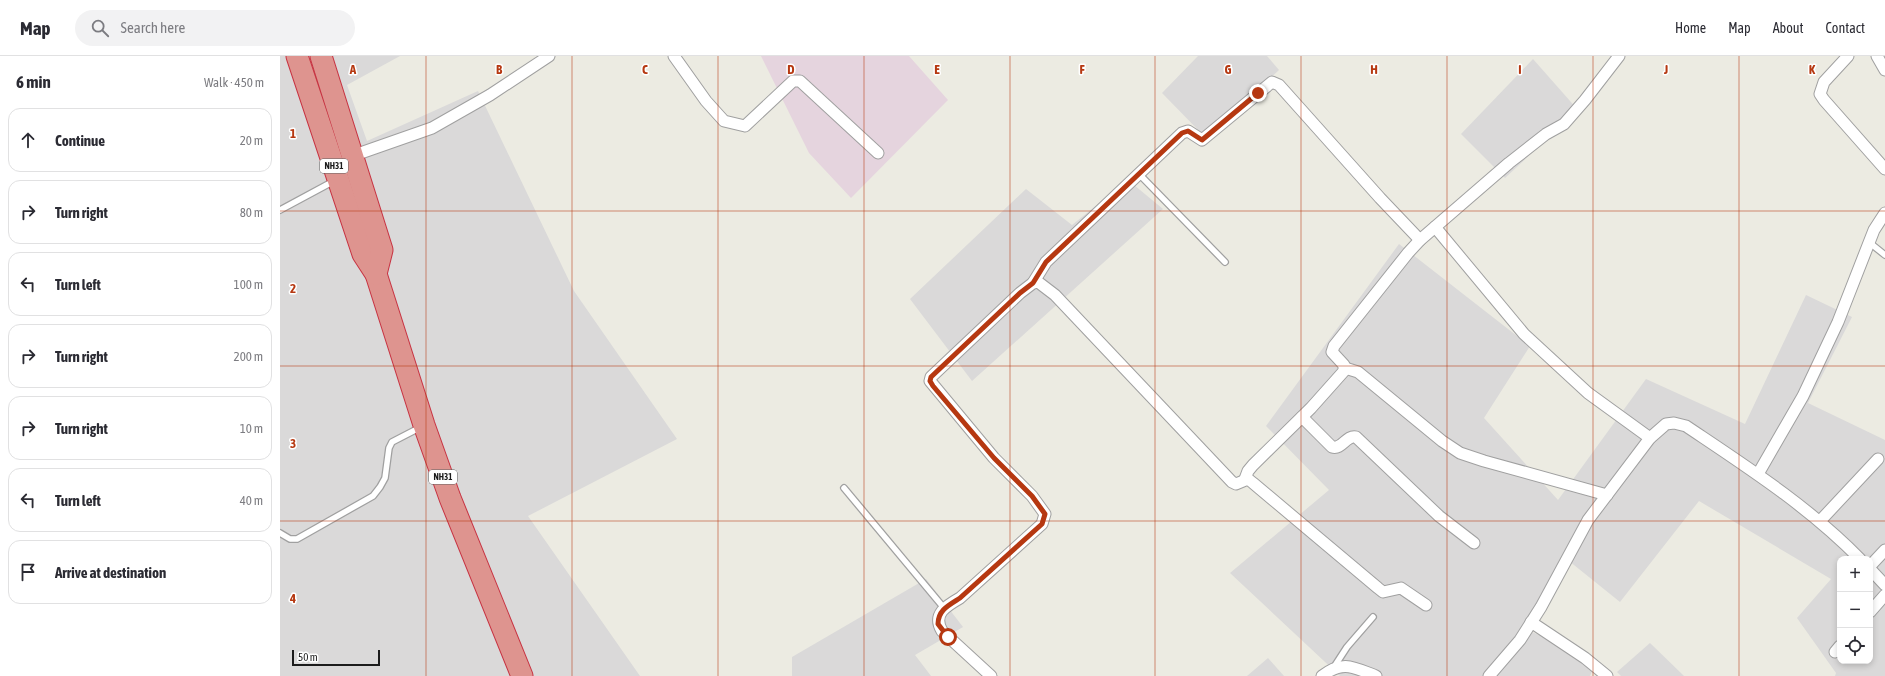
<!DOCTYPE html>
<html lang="en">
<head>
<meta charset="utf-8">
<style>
	:root { --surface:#fff; --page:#f2f2f3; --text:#2b2b33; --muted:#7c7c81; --line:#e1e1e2 }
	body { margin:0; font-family:"Asap Condensed",sans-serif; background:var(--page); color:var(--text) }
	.controls { position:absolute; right:12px; bottom:12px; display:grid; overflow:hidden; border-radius:8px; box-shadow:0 2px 6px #0003 }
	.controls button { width:36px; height:36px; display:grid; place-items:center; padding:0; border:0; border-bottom:1px solid var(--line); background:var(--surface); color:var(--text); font:20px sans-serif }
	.scale { position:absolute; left:12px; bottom:10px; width:88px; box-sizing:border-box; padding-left:4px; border:2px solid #1c1c1c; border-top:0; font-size:11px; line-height:14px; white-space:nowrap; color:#1c1c1c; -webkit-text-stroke:3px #fff; paint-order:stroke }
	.stop { position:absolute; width:12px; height:12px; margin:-9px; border:3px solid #b63811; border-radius:50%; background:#fff }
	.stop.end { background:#b63811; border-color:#fff; box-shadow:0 1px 4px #0008 }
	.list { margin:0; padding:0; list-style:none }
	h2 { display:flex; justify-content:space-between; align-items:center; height:52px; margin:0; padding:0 16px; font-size:17px }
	h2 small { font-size:13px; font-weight:400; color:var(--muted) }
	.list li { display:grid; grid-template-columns:26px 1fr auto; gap:12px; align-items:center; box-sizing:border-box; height:64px; margin:0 8px 8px; padding:0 8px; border:1px solid var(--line); border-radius:12px }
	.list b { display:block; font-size:15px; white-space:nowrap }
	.list em { font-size:13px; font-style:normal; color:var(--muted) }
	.icon { flex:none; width:22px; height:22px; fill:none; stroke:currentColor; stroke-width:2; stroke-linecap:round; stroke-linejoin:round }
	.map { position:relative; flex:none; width:1605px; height:620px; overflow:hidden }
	header { display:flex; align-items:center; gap:24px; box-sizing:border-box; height:56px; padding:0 20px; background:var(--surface); border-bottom:1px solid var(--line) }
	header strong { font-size:19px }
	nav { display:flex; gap:22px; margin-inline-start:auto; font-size:14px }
	.search { width:280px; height:36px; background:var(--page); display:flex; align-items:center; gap:10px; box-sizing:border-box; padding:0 14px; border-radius:22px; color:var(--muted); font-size:15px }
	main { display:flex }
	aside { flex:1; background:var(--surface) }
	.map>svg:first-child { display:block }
</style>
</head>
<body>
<header>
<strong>Map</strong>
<div class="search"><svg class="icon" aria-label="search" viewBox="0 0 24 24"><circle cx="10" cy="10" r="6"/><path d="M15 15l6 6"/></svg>Search here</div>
<nav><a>Home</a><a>Map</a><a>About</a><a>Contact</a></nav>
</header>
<main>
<aside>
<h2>6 min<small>Walk · 450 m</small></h2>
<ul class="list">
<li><svg class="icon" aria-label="ahead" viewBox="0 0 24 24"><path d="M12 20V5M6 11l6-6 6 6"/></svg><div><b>Continue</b></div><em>20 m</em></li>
<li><svg class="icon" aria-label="right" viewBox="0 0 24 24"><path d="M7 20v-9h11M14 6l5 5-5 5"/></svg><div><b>Turn right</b></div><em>80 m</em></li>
<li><svg class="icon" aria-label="left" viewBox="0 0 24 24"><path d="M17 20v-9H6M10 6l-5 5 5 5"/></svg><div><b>Turn left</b></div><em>100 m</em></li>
<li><svg class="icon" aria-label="right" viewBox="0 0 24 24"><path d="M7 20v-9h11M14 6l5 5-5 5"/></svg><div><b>Turn right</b></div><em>200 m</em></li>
<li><svg class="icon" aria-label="right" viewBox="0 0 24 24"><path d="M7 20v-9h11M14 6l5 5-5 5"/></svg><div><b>Turn right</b></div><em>10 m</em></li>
<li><svg class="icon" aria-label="left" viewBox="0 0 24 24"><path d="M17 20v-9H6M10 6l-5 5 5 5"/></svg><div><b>Turn left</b></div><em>40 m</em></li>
<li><svg class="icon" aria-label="arrive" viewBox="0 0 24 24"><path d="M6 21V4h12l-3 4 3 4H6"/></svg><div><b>Arrive at destination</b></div></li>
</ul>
</aside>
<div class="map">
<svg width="1605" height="620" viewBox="0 0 1605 620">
	<rect width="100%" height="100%" fill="#ecebe2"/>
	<!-- residential -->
	<g fill="#dad9d9" fill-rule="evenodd">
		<path d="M0,0H120L67,29L87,85L198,35L294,235L397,383L248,460L360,620H0Z"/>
		<path d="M918,0H987L999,14L926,82L882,37Z"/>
		<path d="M1253,3L1298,54L1225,122L1181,78Z"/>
		<path d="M848,124L883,153L692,325L630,243L746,133L792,169Z"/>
		<path d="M1119,188L1250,290L1204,362L1278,444L1366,323L1465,368L1526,239L1572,261L1528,347L1605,384V620H1555L1556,617L1517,562L1551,523L1419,445L1340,546L1289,505L1252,576L1317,604L1310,620H1060L950,517L1049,434L986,370ZM1560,503H1590V605H1560Z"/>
		<path d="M646,523L683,571L635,599L651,620H512V601Z"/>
		<path d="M1370,587L1404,620H1341L1337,616Z"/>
		<path d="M988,602L1004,620H967Z"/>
	</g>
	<!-- industrial -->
	<path fill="#e5d4de" d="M481,0H629L668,44L571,142L529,97Z"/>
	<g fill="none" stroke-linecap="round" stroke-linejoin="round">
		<!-- lane casing -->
		<g stroke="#a0a0a0" stroke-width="8">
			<g id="lane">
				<path d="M859,118L945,206"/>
				<path d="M0,154L54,125"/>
				<path d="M1590,187L1605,199"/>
				<path d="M564,432L664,552"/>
				<path d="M0,477L10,483H17L93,440L100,431L105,422L109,392L112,386L141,371"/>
				<path d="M1054,611L1067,591L1093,561"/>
			</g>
		</g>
		<!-- street casing -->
		<g stroke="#a0a0a0" stroke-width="13">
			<g id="street">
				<path d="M394,0L426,45L444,65L465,70L513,25H520L598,97"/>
				<path d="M1568,0L1544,26L1540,38L1544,44L1605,113"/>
				<path d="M1597,0L1605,14"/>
				<path d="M72,100L152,72L210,39L269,0"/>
				<path d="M1155,171L1244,278L1308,337L1370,382"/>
				<path d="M753,227L766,206L902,77L908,75L922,84L992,26L999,29L1100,142L1140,184"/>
				<path d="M1065,312L1078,316L1162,385L1180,397L1204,405L1327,439"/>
				<path d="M1022,361L1052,391C1062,394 1066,379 1076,381L1159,460L1194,487"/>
				<path d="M1478,418L1523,340L1558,266L1594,174L1605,157"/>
				<path d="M965,423L968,415L973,409L1031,352L1064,315V309L1052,296L1054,290L1128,197L1140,184L1229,107L1266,78L1284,68L1305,44L1339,0"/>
				<path d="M1540,465L1598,403"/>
				<path d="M1590,510L1605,494"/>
				<path d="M1590,513L1605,529"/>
				<path d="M1590,556L1605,539"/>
				<path d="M1251,566L1305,602L1327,620"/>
				<path d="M1555,596L1560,590"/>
				<path d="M711,620L662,575C652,558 666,550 680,542L762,468L765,458L752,440L714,402L650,325L651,321L740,237L753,227L758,226L775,239L952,426L956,428L968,423L973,427L1098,532L1103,536L1121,532L1146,549"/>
				<path d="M1042,620C1063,604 1073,611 1096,620"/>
				<path d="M1209,620L1240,584L1261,551L1308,464L1370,382L1386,368L1394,367L1406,370C1467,411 1528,450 1580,503"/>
			</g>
		</g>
		<!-- highway casing -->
		<g stroke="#c73342" stroke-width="23">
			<g id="highway">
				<path d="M17,0L83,198L96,218L144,369L170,442L242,620"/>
				<path d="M41,0L102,194L96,218"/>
			</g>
		</g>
		<!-- lane -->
		<use href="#lane" stroke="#fff" stroke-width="5.5"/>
		<!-- street -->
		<use href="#street" stroke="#fff" stroke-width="11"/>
		<!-- highway -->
		<use href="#highway" stroke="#de948f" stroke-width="21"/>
	</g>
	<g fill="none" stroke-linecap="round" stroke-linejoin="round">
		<!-- route -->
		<path stroke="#b63811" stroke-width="5" d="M668,581L658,568C658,554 669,549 680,542L762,468L765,458L752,440L714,402L653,330L650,325L651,321L740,237L753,227L766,206L902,77L908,75L922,84L978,37"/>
	</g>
	<!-- grid -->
	<path fill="none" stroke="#b63811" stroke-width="1" stroke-opacity="0.55" d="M146,0V620M292,0V620M438,0V620M584,0V620M730,0V620M875,0V620M1021,0V620M1167,0V620M1313,0V620M1459,0V620M0,155H1605M0,310H1605M0,465H1605"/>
	<g text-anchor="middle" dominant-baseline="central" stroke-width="3" stroke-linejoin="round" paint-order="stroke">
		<!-- shield labels -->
		<g fill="#fff" stroke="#606060" stroke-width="1">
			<rect x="40" y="103" width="28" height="14" rx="3"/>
			<rect x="149" y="414" width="28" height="14" rx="3"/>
		</g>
		<g font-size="9" font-weight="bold" fill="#1c1c1c">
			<text x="54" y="110">NH31</text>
			<text x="163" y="421">NH31</text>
		</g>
	</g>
	<g font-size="13" text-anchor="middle" font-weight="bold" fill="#b63811" stroke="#fff" stroke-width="3" stroke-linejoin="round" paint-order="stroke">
		<text x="73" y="18">A</text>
		<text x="219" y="18">B</text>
		<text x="365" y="18">C</text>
		<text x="511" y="18">D</text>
		<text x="657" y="18">E</text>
		<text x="802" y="18">F</text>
		<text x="948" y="18">G</text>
		<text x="1094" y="18">H</text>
		<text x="1240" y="18">I</text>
		<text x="1386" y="18">J</text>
		<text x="1532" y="18">K</text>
		<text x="13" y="82">1</text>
		<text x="13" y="237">2</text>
		<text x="13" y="392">3</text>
		<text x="13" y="547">4</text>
	</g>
</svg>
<div class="controls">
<button>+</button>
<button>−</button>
<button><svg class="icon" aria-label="locate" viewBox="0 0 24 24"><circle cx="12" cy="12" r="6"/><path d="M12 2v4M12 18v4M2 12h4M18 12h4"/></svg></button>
</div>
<div class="scale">50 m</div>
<div class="stop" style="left:668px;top:581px"></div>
<div class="stop end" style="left:978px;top:37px"></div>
</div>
</main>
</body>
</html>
